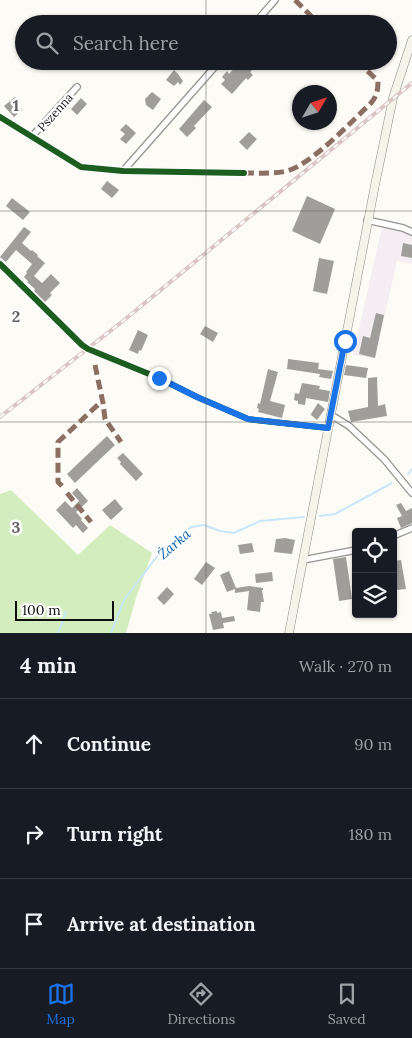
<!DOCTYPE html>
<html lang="en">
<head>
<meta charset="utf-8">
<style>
	:root { --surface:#171b24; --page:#242831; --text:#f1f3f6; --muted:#9ea1a6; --line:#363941; --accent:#1a73e8 }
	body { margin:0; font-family:Lora,serif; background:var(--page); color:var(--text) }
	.controls { position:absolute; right:15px; bottom:15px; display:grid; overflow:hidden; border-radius:5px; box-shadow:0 1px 4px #0004 }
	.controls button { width:45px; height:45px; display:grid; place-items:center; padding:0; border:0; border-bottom:1px solid var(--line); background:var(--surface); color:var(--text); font:25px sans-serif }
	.compass { position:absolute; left:292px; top:85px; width:45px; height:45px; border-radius:50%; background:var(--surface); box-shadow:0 1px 4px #0004; rotate:51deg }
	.scale { position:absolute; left:15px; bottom:12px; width:99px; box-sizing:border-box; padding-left:5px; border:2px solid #0f0f0f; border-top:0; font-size:14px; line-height:18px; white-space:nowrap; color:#0f0f0f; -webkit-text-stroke:4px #fff; paint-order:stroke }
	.stop { position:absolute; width:15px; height:15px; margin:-11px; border:4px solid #1a73e8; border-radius:50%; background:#fff }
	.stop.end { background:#1a73e8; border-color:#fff; box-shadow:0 1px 5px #0008 }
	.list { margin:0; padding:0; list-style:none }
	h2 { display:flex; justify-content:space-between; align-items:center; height:65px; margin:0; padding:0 20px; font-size:21px }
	h2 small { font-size:16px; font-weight:400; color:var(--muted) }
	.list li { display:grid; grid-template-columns:32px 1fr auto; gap:15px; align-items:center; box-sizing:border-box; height:90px; padding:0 20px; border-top:1px solid var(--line) }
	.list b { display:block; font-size:19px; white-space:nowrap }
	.list em { font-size:16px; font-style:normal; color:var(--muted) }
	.icon { flex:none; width:28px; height:28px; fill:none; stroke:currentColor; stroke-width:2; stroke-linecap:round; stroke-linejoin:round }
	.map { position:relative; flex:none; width:412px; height:633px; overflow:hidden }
	.search { position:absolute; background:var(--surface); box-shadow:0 1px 4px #0004; left:15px; right:15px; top:15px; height:55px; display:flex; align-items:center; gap:12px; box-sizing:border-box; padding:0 18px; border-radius:28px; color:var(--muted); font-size:19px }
	.sheet { height:335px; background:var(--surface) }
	nav { display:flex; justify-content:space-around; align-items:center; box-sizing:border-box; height:70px; border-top:1px solid var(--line); background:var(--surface); font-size:14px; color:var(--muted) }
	nav a { display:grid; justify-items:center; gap:2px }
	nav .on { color:var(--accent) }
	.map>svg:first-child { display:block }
</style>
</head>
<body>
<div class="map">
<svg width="412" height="633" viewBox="0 0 412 633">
	<rect width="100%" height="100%" fill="#fcfbf5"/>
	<!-- industrial -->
	<path fill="#f4eef2" d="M382,227L412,234V264L397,261L375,358L353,355Z"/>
	<!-- forest -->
	<path fill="#d4edbf" d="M11,490L78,555L110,525L152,553L136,598L126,633H0V494Z"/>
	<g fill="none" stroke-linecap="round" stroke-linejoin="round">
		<!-- stream -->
		<g stroke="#c7e7fb" stroke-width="2">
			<path d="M408,474L412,469"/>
			<path d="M320,516L335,514L392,483"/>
			<path d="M58,633L66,612"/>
			<path d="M111,633L124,600L161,551L191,527L204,525L220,531L234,533L260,521L304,517"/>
		</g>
	</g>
	<!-- building -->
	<g fill="#a09e9a">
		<path d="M245,61L253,69L250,72L253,75L248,80L246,78L232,94L221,84L225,80L222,77L227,71L229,74L240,62L242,65Z"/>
		<path d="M174,70L178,74L183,81L180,85L178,82L174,86L166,80Z"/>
		<path d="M152,92L161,99L153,110L146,105L145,99Z"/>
		<path d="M15,97L20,102L17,104L22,110L14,117L4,106Z"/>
		<path d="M81,98L87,104L77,115L71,109Z"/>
		<path d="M204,100L212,107L194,126L196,128L187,137L179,129Z"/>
		<path d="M126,124L136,133L126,144L120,139L125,134L120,130Z"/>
		<path d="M249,132L257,139L247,150L239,142Z"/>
		<path d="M107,181L119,190L112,198L101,189Z"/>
		<path d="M307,196L335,209L320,244L292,231Z"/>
		<path d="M12,198L30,212L23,220L6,206Z"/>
		<path d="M24,227L31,232L22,243L31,251L32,250L38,255L37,256L45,263L34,276L42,283L51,274L60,283L50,293L52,295L45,302L34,291L35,289L27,282L28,281L24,277L27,273L26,272L32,264L16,250L6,262L0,257Z"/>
		<path d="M403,243L412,245V258L401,256Z"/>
		<path d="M319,258L334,261L327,294L313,291Z"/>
		<path d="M376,313L384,315L375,358L359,354L363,336L370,338Z"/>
		<path d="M205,326L218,333L213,342L200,334Z"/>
		<path d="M138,330L148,335L141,351L139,350L138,354L129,350Z"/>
		<path d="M288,359L319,363L318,369L333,371L331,379L319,377L320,374L287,369Z"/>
		<path d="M346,365L368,368L366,378L344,375Z"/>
		<path d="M268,369L278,372L270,401L285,405L282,418L258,412L259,409L257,408L258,403L260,404Z"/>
		<path d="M377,377L378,406L385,404L387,416L351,422L348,411L368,407V378Z"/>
		<path d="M302,383L320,386L319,389L330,391L328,402L306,398L305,405L298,404V401L294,400L295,393L299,394Z"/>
		<path d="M318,403L325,409L317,420L311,415V414Z"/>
		<path d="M107,436L115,445L75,483L67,474Z"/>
		<path d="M123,453L143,474L136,481L120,464L121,462L117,458Z"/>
		<path d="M77,488L88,501L76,512L82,519L81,520L88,528L83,533L76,525L73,528L56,510L65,501L72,508L79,501L72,493Z"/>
		<path d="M115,499L123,509L111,520L102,510Z"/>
		<path d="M401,503L406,511L412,508V523L401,528L397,518L402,516L396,505Z"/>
		<path d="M285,538L295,540L292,554L274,552L276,539Z"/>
		<path d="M252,543L254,552L240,554L238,545Z"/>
		<path d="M346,557L352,599L339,601L333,559Z"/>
		<path d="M401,560L406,589L396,590L393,575V561Z"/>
		<path d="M206,562L215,568L202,585L194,579Z"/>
		<path d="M229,571L236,588L249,586L263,588V590H262L264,602H261L260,612L247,610L249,591L235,593V589L227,592L220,575Z"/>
		<path d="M272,572L273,581L256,583L255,574Z"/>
		<path d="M167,587L174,594L164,605L157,598Z"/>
		<path d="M217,611V613L221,612L222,618L234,616L235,621L223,623L224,628L213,630L209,614H212L211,612Z"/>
	</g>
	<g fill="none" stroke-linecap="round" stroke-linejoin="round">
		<!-- minor casing -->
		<g stroke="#969593" stroke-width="8">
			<g id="minor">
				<path d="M254,24L275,0"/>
				<path d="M0,117L81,167L123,171L244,173"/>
				<path d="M33,138L35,133L77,87"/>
				<path d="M123,171L220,61"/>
				<path d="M367,220L403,228L412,232"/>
				<path d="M0,264L82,345L88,349L159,378L197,397L248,419L255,420L328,428"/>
				<path d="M331,415L349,426L384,459L412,493"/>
				<path d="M393,536L412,528"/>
				<path d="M303,560L356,550"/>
			</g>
		</g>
		<!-- secondary casing -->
		<g stroke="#8c8c89" stroke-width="9">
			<path id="secondary" d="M289,633L375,185L393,98L412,40"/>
		</g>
		<!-- minor -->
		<use href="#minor" stroke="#fffefe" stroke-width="5.5"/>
		<!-- secondary -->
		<use href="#secondary" stroke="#f5f4eb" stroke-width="8"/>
		<!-- rail casing -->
		<g stroke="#dac4c4" stroke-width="4">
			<path id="rail" d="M0,417L123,321L412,83"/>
		</g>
		<!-- rail -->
		<use href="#rail" stroke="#fff" stroke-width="2" stroke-dasharray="5.5" stroke-linecap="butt"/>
		<!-- quiet -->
		<g stroke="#8d6e63" stroke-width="5" stroke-dasharray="10 5" stroke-linecap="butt">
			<path d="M295,0L319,24"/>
			<path d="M244,173C258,173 273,174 287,171C312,164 351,122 371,103C377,96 378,90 378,81L357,61"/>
			<path d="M95,365L103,403L105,419L121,442"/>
			<path d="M62,486L58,482V442L102,401"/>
			<path d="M67,493L91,522"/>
		</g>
		<!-- cycleway casing -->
		<g stroke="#fff" stroke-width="9">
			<g id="cycleway">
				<path d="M0,117L81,167L123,171L244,173"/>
				<path d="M0,264L82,345L88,349L159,378L197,397L248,419L255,420L328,428"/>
			</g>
		</g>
		<!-- cycleway -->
		<use href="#cycleway" stroke="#1b5e20" stroke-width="6"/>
	</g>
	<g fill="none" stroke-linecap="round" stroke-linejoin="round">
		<!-- route -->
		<path stroke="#1a73e8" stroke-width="6" d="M159,378L197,397L248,419L328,428L345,341"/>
	</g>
	<!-- grid -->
	<path fill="none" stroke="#626260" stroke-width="1" stroke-opacity="0.55" d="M206,0V24M206,61V633M0,211H412M0,422H412"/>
	<g text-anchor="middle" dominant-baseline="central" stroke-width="5" stroke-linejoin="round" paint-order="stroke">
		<!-- street labels -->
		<g font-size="12" fill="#0f0f0f" stroke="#fff">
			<text transform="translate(55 112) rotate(-48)">Pszenna</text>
		</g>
		<!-- water labels -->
		<g font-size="14" font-style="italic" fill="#0a63b0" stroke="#fff">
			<text transform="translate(174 544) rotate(-41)">Żarka</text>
		</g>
	</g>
	<g font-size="16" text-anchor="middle" font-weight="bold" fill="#626260" stroke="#fff" stroke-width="5" stroke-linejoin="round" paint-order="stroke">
		<text x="16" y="111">1</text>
		<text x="16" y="322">2</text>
		<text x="16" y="533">3</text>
	</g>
</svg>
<div class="controls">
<button><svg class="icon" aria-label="locate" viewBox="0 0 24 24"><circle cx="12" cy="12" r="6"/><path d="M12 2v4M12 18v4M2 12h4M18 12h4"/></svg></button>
<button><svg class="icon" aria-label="layers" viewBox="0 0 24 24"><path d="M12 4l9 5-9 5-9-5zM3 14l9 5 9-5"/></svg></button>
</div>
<svg class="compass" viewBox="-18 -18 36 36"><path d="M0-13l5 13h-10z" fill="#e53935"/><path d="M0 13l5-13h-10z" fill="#9ea1a6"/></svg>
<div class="scale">100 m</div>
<div class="stop" style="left:345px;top:341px"></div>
<div class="stop end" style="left:159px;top:378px"></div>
<div class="search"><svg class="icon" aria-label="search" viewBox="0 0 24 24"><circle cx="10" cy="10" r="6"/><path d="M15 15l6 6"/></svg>Search here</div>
</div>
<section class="sheet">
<h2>4 min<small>Walk · 270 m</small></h2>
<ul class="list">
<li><svg class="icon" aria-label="ahead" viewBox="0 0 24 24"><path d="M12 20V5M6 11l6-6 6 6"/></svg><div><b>Continue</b></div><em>90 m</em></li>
<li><svg class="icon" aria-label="right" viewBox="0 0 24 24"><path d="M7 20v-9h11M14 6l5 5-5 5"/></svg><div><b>Turn right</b></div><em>180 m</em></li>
<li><svg class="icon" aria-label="arrive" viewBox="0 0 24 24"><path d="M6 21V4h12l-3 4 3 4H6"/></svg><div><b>Arrive at destination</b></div></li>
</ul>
</section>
<nav>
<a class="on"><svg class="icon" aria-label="map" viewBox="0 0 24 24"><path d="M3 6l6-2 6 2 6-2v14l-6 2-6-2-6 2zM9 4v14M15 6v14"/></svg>Map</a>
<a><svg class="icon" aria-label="directions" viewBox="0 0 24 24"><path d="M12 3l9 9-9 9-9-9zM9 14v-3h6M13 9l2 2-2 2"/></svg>Directions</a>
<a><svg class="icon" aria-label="saved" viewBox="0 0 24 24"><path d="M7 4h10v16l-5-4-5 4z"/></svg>Saved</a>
</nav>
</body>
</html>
